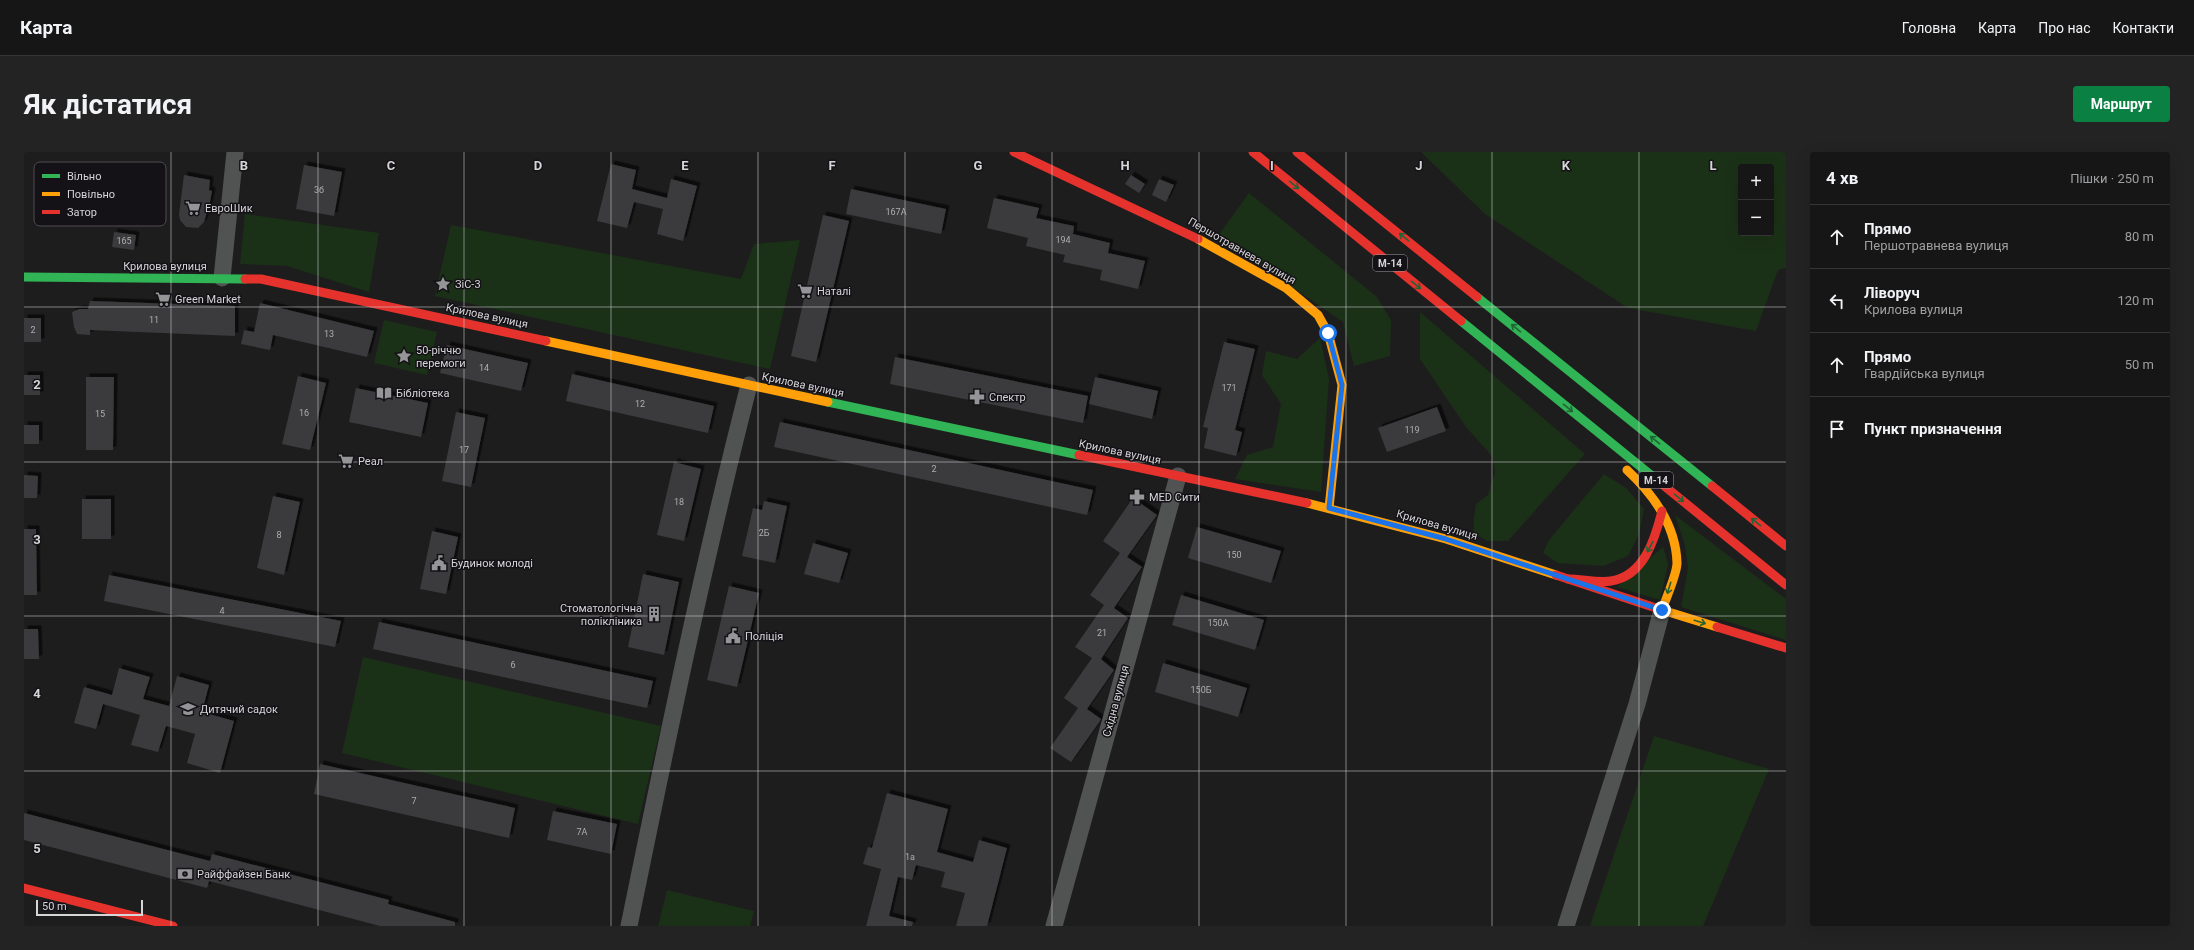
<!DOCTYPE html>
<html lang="uk">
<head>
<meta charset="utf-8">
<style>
	:root { --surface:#161616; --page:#232323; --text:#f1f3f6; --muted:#9e9fa1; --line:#353535; --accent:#0b8043 }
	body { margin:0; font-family:Roboto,sans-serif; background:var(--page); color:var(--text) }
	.controls { position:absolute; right:12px; top:12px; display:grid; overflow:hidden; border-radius:4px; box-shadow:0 4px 16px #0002 }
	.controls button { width:36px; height:36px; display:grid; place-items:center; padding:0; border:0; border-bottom:1px solid var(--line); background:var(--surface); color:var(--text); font:20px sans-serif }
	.scale { position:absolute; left:12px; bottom:10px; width:107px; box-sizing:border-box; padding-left:4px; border:2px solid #d5d4d7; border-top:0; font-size:11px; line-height:14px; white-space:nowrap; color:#d5d4d7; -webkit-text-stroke:3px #141216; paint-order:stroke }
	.stop { position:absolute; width:12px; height:12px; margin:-9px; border:3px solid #1a73e8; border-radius:50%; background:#fff }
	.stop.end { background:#1a73e8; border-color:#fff; box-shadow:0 1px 4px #0008 }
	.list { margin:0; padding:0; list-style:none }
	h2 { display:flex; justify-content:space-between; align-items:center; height:52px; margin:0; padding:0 16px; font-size:17px }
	h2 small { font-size:13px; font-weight:400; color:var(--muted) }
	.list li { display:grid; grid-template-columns:26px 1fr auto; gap:12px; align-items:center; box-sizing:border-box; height:64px; padding:0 16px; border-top:1px solid var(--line) }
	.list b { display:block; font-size:15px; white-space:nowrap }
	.list p { margin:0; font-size:13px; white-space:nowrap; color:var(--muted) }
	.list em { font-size:13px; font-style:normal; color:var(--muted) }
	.icon { flex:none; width:22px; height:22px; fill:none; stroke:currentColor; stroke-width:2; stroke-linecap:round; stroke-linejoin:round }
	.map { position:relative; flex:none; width:1762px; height:774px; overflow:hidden; border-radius:4px }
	header { display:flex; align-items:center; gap:24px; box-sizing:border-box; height:56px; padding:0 20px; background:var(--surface); border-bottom:1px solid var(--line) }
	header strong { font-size:19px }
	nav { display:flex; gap:22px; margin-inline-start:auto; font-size:14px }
	.intro { display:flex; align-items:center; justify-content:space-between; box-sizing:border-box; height:96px; padding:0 24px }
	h1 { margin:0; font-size:28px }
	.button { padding:10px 18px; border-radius:4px; background:var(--accent); color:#fff; font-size:14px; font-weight:700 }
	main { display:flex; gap:24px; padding:0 24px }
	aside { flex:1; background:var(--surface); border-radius:4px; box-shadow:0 4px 16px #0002 }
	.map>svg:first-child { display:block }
</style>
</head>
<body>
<header>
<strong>Карта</strong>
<nav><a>Головна</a><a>Карта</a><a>Про нас</a><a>Контакти</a></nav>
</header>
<div class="intro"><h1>Як дістатися</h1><a class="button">Маршрут</a></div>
<main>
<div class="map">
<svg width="1762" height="774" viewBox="0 0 1762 774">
	<defs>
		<filter id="shadow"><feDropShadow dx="3.5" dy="-3.5" stdDeviation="0" flood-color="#0009"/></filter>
	</defs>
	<rect width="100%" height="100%" fill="#1e1d1e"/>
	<!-- green -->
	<g fill="#1b3117" fill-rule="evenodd">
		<path d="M1397,0H1762V116L1754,118L1732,179L1604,156L1461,62ZM1717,15H1747V81H1717Z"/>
		<path d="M1225,41L1353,145L1367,168L1366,204L1330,214L1319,170L1194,84Z"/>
		<path d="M221,62L355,81L345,140L263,114L216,112Z"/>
		<path d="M427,73L717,127L730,92L776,88L746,217L411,144Z"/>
		<path d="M1396,160L1561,302L1484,389H1463L1450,381V366L1452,352L1464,343L1471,320L1468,304L1442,275L1396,207Z"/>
		<path d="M360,168L413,180L403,223L350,211Z"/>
		<path d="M1296,186L1305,227L1297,340L1211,327L1223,303L1249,295L1257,252L1238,223L1242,199L1273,207Z"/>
		<path d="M1580,322L1602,336L1620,357L1615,382L1604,404L1579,414L1534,411L1519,401L1525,388Z"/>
		<path d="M1651,363L1762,447V488L1657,455L1664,416L1661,393Z"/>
		<path d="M1639,395L1644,412L1636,448L1593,435Z"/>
		<path d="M339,505L637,574L614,672L318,601Z"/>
		<path d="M1630,584L1745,617L1679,774H1566Z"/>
		<path d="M643,738L730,759L726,774H634Z"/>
	</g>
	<!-- building -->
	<g fill="#3b3a3c" filter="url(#shadow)">
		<path d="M587,12L612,18L608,37L643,46L647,27L673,34L659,89L633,82L639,57L610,50L603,76L573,69Z"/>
		<path d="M280,13L318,20L310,64L272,57Z"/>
		<path d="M160,23L186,28L185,38L188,39L186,50L180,70L174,76L162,75L156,68L155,62Z"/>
		<path d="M1107,23L1121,32L1115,41L1101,32Z"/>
		<path d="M1135,27L1150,33L1142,50L1128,43Z"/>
		<path d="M827,37L922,57L917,82L822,62Z"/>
		<path d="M970,46L1015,56L1012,66L1050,74L1049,82L1086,91L1084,101L1121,109L1114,137L1076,128L1078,118L1039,110L1041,103L1002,94L1004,86L963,76Z"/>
		<path d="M799,63L825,69L792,210L767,204Z"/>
		<path d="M90,80L112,83L110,98L88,95Z"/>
		<path d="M66,149L211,154V184L66,178V183L53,182L50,175L48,160L55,157H64Z"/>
		<path d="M236,151L350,179L343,205L249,183L246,198L217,192L220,178L230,180Z"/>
		<rect x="0" y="166" width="17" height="24"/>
		<path d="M1200,190L1231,197L1211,278L1218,280L1212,304L1180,296L1184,276L1179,275Z"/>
		<path d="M423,193L504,211L497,239L416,221Z"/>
		<path d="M871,205L1064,244L1059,271L866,232Z"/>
		<path d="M548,222L690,254L684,281L542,249Z"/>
		<rect x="0" y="223" width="16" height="20"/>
		<path d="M274,224L302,231L286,298L258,292Z"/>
		<path d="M62,225H90L89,298H62Z"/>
		<path d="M1071,225L1134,239L1128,267L1065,252Z"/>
		<path d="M332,236L404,251L397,285L325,270Z"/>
		<path d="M1413,255L1422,279L1363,300L1354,276Z"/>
		<path d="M432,260L461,266L447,335L418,329Z"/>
		<path d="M756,270L1069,338L1063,363L750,295Z"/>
		<rect x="0" y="273" width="15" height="19"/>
		<path d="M650,310L677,317L660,389L633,383Z"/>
		<path d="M0,323L14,324L13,346H0Z"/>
		<path d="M249,344L276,350L260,423L233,416Z"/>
		<path d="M1109,346L1133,363L1103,405L1118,415L1090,456L1104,466L1077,507L1090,518L1063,557L1077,567L1076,569L1047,610L1026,596L1054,556L1040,546L1068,506L1051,495L1080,453L1066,443L1096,401L1079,389Z"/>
		<rect x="58" y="347" width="29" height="40"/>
		<path d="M740,349L763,354L751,411L718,404L729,356L738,358Z"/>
		<path d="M1173,375L1257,399L1247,431L1164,406Z"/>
		<path d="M0,377H12L13,443H0Z"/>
		<path d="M408,379L434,385L422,442L396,437Z"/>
		<path d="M789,391L824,401L815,431L780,422Z"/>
		<path d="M619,422L655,430L640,503L604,495Z"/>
		<path d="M85,423L317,469L311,495L80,449Z"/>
		<path d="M705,434L735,441L713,535L683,528Z"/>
		<path d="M1157,443L1240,468L1231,498L1148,473Z"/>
		<path d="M355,470L629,529L623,556L349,497Z"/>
		<path d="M0,477H14L15,507H0Z"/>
		<path d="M1139,511L1223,536L1214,565L1131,540Z"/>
		<path d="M95,516L126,525L119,547L145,554L153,524L185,533L178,560L210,569L196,621L163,611L171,582L142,574L134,600L107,593L116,563L79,552L72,577L50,571L60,535L88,543Z"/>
		<path d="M296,612L491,656L485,686L290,642Z"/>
		<path d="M863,641L924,657L913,700L949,710L955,688L983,696L963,774H932L941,741L917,735L921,720L892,713L888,728L874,725L865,764L889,770L888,774H842L857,717L839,712L844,695L848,696Z"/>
		<path d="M529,659L593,672L587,702L523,688Z"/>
		<path d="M0,661L186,709L188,702L365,748L364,752L431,770V774H356L185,729L183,736L0,688Z"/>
	</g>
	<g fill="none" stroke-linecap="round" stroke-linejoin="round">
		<!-- street -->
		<g stroke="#515252" stroke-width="17">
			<path d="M198,126L211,0"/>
			<path d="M605,774C642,593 679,412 725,233"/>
			<path d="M1030,774L1154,324"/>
			<path d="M1542,774L1613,552L1638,458"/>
		</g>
		<!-- fast -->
		<g stroke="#30b455" stroke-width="9">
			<path d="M0,125L221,127"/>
			<path d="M1453,145L1688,334"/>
			<path d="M1437,169L1633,328"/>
			<path d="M804,250L1055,303"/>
		</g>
		<!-- slow -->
		<g stroke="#ff9f0a" stroke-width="9">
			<path d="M1174,87L1262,136L1294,163L1304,181L1318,233L1305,356"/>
			<path d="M522,189L804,250"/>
			<path d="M1603,318C1629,342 1652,374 1653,411C1653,422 1642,446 1638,458L1693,475"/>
			<path d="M1283,351L1422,387L1532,423"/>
		</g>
		<!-- jam -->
		<g stroke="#e5322d" stroke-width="9">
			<path d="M990,0L1174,87"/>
			<path d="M1229,0L1437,169"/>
			<path d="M1273,0L1453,145"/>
			<path d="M221,127H237L522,189"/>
			<path d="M1055,303L1283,351"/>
			<path d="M1633,328L1762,433"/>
			<path d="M1688,334L1762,394"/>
			<path d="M1532,423L1638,458"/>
			<path d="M1544,427C1558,427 1573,431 1587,429C1620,424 1631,387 1638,359"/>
			<path d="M1693,475L1762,496"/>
			<path d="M0,736L149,774"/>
		</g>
	</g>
	<!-- one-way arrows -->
	<defs><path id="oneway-shaft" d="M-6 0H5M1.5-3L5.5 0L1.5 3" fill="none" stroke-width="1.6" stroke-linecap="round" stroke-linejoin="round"/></defs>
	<g stroke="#226336">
		<use href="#oneway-shaft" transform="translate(1270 33) rotate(39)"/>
		<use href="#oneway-shaft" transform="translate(1380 85) rotate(-141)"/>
		<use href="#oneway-shaft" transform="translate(1392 133) rotate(39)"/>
		<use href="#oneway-shaft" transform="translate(1492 176) rotate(-141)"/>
		<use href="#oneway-shaft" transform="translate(1544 256) rotate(39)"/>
		<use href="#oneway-shaft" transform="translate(1631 288) rotate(-141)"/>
		<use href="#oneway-shaft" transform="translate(1655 346) rotate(39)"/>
		<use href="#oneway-shaft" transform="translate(1732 370) rotate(-141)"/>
		<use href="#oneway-shaft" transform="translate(1626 395) rotate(118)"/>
		<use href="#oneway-shaft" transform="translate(1645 436) rotate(107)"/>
		<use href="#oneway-shaft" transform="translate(1676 470) rotate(17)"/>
	</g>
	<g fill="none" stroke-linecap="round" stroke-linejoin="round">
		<!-- route -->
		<path stroke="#1a73e8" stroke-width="5" d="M1304,181L1318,233L1305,356L1422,387L1638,458"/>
	</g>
	<!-- grid -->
	<path fill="none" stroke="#d5d4d7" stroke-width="1" stroke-opacity="0.55" d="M147,0V774M294,0V774M440,0V774M587,0V774M734,0V774M881,0V774M1028,0V774M1175,0V774M1322,0V774M1468,0V774M1615,0V774M0,155H1762M0,310H1762M0,464H1762M0,619H1762"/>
	<!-- icons -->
	<defs>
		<g id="supermarket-bare" transform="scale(1.2)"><path d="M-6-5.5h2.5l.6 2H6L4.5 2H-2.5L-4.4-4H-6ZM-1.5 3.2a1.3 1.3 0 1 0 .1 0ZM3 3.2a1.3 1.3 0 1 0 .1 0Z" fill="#959496" stroke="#141216" stroke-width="2.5" paint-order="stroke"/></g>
		<g id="sight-bare" transform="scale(1.2)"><path d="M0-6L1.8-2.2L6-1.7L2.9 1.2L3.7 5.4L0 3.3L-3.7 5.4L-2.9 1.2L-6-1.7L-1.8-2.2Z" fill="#959496" stroke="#141216" stroke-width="2.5" paint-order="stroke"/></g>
		<g id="library-bare" transform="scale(1.2)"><path d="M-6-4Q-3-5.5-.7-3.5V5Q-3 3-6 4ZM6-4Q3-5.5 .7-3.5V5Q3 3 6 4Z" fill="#959496" stroke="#141216" stroke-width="2.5" paint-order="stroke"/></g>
		<g id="pharmacy-bare" transform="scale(1.2)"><path d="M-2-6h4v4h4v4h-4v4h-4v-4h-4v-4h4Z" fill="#959496" stroke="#141216" stroke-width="2.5" paint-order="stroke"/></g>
		<g id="civic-bare" transform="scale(1.2)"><path d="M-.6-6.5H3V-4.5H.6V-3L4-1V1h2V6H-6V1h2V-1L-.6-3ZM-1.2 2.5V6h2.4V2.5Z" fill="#959496" stroke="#141216" stroke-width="2.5" paint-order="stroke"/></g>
		<g id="building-bare" transform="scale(1.2)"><path d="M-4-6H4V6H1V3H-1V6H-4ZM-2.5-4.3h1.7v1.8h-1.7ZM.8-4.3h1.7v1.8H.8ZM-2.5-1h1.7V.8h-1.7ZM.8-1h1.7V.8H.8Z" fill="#959496" stroke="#141216" stroke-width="2.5" paint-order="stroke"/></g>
		<g id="school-bare" transform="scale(1.2)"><path d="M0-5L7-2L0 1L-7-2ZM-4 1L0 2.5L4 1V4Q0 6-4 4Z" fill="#959496" stroke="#141216" stroke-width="2.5" paint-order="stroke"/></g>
		<g id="bank-bare" transform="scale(1.2)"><path d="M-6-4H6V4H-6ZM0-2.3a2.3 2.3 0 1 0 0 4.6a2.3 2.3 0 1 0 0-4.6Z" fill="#959496" stroke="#141216" stroke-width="2.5" paint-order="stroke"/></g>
	</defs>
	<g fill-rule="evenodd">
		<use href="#supermarket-bare" x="169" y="56"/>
		<use href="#sight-bare" x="419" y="132"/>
		<use href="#supermarket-bare" x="781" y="139"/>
		<use href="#supermarket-bare" x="139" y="147"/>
		<use href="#sight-bare" x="380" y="204"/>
		<use href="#library-bare" x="360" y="241"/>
		<use href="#pharmacy-bare" x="953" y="245"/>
		<use href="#supermarket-bare" x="322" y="309"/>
		<use href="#pharmacy-bare" x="1113" y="345"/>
		<use href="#civic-bare" x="415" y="411"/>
		<use href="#building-bare" x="630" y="462"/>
		<use href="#civic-bare" x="709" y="484"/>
		<use href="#school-bare" x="164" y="557"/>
		<use href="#bank-bare" x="161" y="722"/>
	</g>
	<g text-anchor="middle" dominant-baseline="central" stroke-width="3" stroke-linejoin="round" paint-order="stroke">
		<!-- number labels -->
		<g font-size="9" fill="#aeaeb0">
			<text x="295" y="38">3б</text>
			<text x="872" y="60">167А</text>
			<text x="1039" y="88">194</text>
			<text x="100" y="89">165</text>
			<text x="130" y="168">11</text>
			<text x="9" y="178">2</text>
			<text x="305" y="182">13</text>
			<text x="460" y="216">14</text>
			<text x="1205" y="236">171</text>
			<text x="616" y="252">12</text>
			<text x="280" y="261">16</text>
			<text x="76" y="262">15</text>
			<text x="1388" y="278">119</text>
			<text x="440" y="298">17</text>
			<text x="910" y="317">2</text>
			<text x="655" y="350">18</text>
			<text x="740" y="381">2Б</text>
			<text x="255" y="383">8</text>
			<text x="1210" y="403">150</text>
			<text x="198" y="459">4</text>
			<text x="1194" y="471">150А</text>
			<text x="1078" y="481">21</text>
			<text x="489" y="513">6</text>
			<text x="1177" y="538">150Б</text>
			<text x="390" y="649">7</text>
			<text x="558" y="680">7А</text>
			<text x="886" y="705">1а</text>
		</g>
		<!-- shield labels -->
		<g fill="#141216" stroke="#9b9a9d" stroke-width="1">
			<rect x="1349" y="103" width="34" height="16" rx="3"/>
			<rect x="1615" y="320" width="34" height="16" rx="3"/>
		</g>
		<g font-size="10" font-weight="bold" fill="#d5d4d7">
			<text x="1366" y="111">М-14</text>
			<text x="1632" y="328">М-14</text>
		</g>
		<!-- poi labels -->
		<g font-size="11" fill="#d5d4d7" stroke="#141216" text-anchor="start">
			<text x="181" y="56">ЕвроШик</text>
			<text x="431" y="132">ЗіС-3</text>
			<text x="793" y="139">Наталі</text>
			<text x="151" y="147">Green Market</text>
			<text x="392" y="198">50-річчю<tspan x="392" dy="13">перемоги</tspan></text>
			<text x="372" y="241">Бібліотека</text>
			<text x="965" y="245">Спектр</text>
			<text x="334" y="309">Реал</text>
			<text x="1125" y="345">MED Сити</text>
			<text x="427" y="411">Будинок молоді</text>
			<text x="618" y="456" text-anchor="end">Стоматологічна<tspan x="618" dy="13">полікліника</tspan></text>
			<text x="721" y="484">Поліція</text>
			<text x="176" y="557">Дитячий садок</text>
			<text x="173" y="722">Райффайзен Банк</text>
		</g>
		<!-- street labels -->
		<g font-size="11" fill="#d5d4d7" stroke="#141216">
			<text transform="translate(1218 99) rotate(30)">Першотравнева вулиця</text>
			<text x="141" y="114">Крилова вулиця</text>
			<text transform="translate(463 164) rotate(12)">Крилова вулиця</text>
			<text transform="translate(779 233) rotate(12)">Крилова вулиця</text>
			<text transform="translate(1096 300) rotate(12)">Крилова вулиця</text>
			<text transform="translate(1413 373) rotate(16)">Крилова вулиця</text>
			<text transform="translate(1092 549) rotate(-75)">Східна вулиця</text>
		</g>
	</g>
	<!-- legend -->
	<rect x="10" y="10" width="132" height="64" rx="6" fill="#141216" stroke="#4e4c50" stroke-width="1"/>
	<rect x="18" y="22" width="18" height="4" fill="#30b455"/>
	<rect x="18" y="40" width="18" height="4" fill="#ff9f0a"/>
	<rect x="18" y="58" width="18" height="4" fill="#e5322d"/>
	<g font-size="11" fill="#d5d4d7">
		<text x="43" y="28">Вільно</text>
		<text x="43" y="46">Повільно</text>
		<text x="43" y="64">Затор</text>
	</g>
	<g font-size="13" text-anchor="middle" font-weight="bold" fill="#d5d4d7" stroke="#141216" stroke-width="3" stroke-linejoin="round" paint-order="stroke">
		<text x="220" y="18">B</text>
		<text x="367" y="18">C</text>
		<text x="514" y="18">D</text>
		<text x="661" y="18">E</text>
		<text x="808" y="18">F</text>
		<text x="954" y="18">G</text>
		<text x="1101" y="18">H</text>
		<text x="1248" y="18">I</text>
		<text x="1395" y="18">J</text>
		<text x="1542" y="18">K</text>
		<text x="1689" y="18">L</text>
		<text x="13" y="237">2</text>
		<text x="13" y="392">3</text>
		<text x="13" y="546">4</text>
		<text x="13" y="701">5</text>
	</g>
</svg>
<div class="controls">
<button>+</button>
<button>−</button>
</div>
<div class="scale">50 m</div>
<div class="stop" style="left:1304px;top:181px"></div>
<div class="stop end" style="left:1638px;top:458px"></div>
</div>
<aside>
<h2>4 хв<small>Пішки · 250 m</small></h2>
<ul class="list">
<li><svg class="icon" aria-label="ahead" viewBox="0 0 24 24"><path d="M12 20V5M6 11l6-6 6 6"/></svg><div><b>Прямо</b><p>Першотравнева вулиця</p></div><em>80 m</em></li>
<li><svg class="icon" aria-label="left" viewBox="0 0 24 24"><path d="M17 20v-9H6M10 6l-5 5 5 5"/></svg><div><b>Ліворуч</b><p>Крилова вулиця</p></div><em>120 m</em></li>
<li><svg class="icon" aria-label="ahead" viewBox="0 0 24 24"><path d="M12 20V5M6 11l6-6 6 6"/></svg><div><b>Прямо</b><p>Гвардійська вулиця</p></div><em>50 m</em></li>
<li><svg class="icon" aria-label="arrive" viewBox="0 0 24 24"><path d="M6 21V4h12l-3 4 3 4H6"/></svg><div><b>Пункт призначення</b></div></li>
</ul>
</aside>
</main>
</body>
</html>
